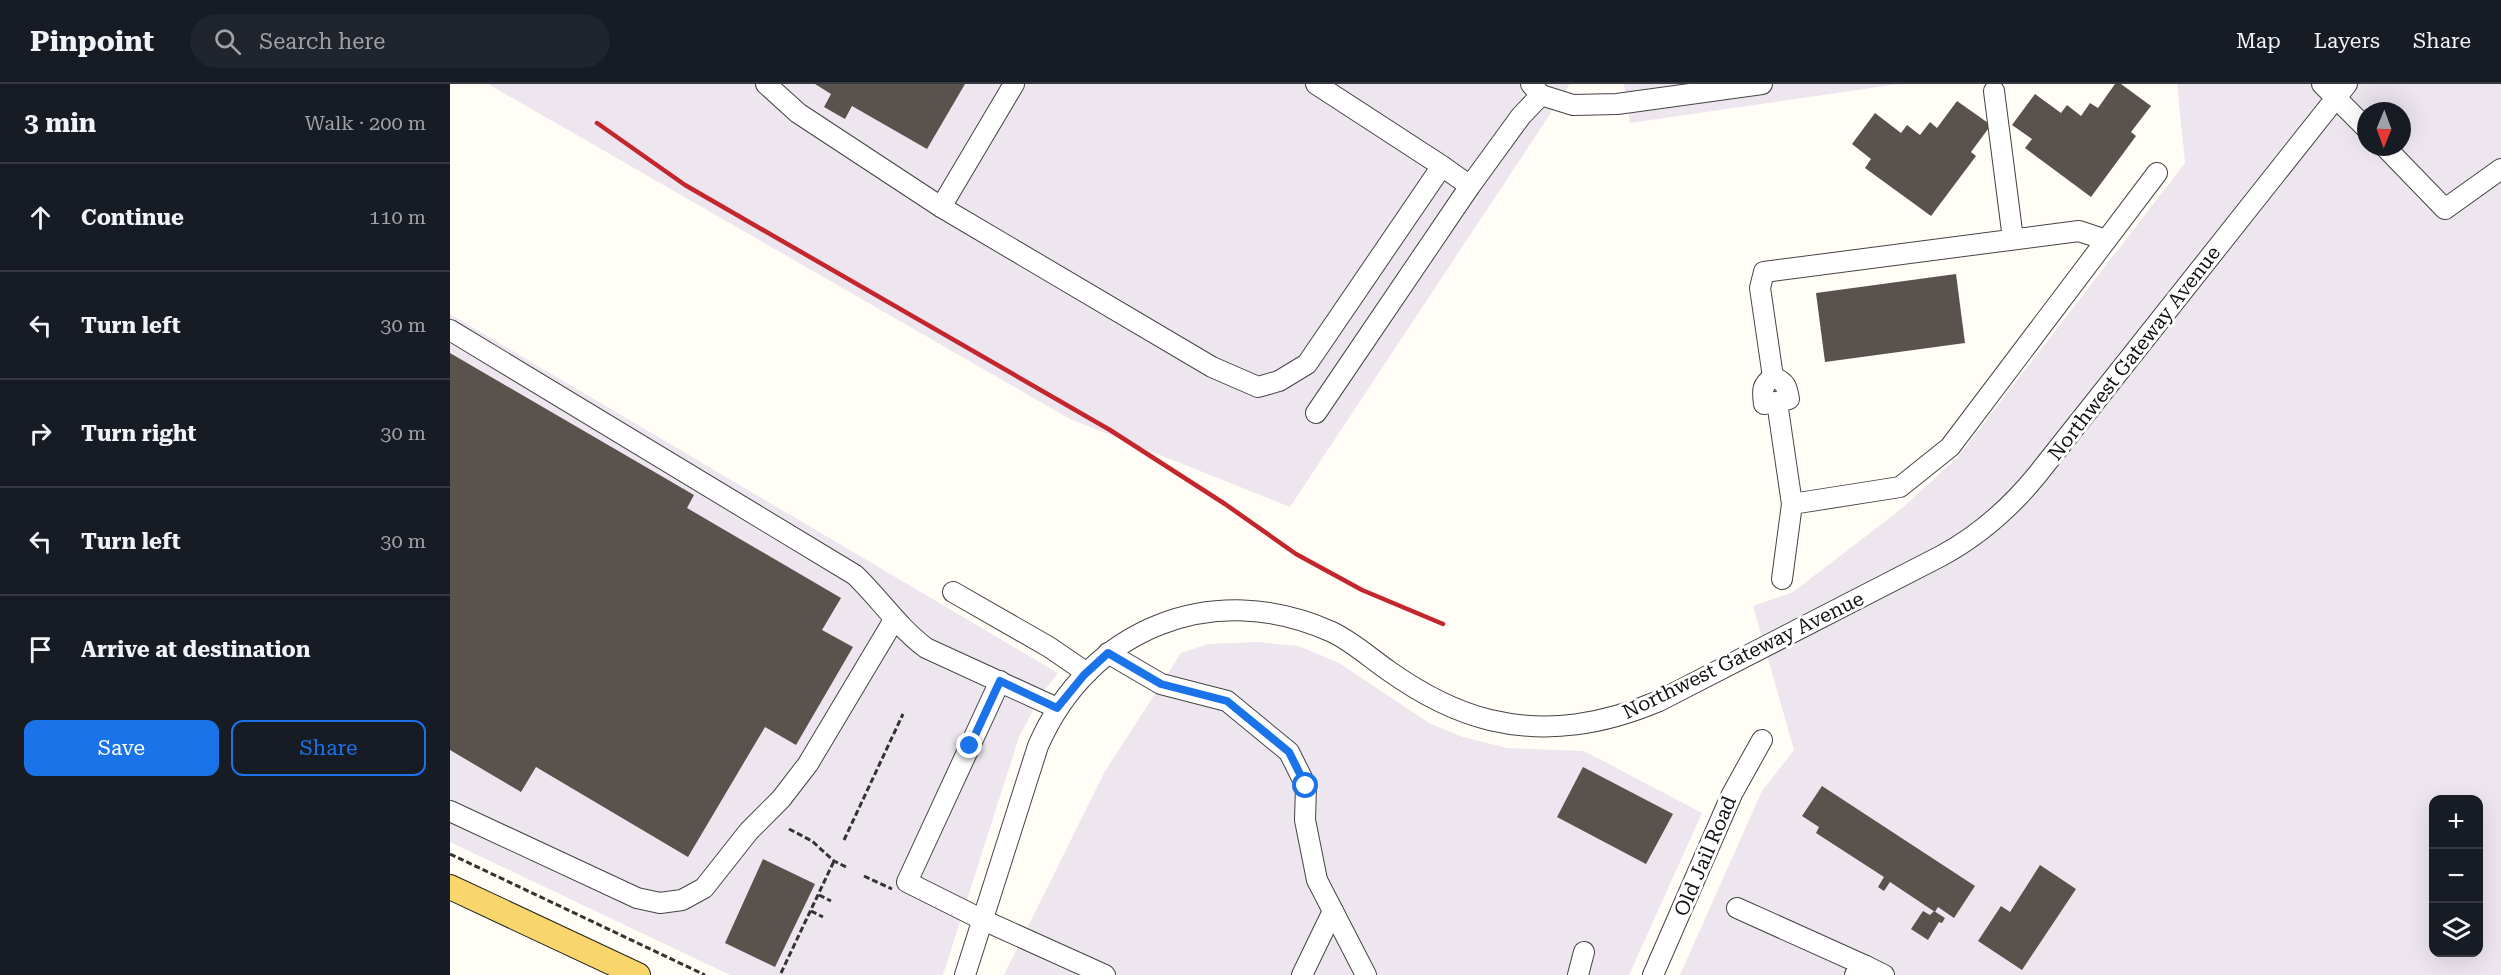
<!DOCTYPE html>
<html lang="en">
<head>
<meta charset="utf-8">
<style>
	:root { --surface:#171b24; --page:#20242c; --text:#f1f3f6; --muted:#9ea1a6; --line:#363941; --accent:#1a73e8 }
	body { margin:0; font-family:"Roboto Serif",serif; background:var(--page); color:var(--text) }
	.controls { position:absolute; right:18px; bottom:18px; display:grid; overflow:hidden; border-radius:12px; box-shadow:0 6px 24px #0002 }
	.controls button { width:54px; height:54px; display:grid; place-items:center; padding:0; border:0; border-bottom:2px solid var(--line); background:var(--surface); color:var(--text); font:30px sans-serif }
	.compass { position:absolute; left:1907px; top:18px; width:54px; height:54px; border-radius:50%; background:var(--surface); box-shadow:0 6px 24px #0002; rotate:181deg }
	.stop { position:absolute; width:18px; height:18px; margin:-14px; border:4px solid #1a73e8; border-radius:50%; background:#fff }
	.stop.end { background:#1a73e8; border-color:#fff; box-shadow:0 2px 6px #0008 }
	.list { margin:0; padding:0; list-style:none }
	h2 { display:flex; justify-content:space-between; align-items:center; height:78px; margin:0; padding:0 24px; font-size:26px }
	h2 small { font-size:20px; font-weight:400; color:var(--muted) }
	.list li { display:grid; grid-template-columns:39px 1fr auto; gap:18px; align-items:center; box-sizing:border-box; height:108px; padding:0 24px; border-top:2px solid var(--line) }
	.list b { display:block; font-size:22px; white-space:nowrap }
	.list em { font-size:20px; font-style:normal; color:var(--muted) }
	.actions { display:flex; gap:12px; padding:18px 24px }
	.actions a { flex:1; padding:14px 0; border:2px solid var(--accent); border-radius:12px; text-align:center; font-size:21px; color:var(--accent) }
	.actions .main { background:var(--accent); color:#fff }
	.icon { flex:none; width:33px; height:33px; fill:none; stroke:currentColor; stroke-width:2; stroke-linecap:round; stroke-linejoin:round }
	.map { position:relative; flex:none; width:2051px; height:891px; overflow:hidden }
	header { display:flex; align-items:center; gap:36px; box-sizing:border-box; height:84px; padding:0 30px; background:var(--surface); border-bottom:2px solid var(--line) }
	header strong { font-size:28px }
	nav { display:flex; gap:33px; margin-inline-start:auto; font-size:21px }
	.search { width:420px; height:54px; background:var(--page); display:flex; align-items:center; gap:15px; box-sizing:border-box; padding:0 21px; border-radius:33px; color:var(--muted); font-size:22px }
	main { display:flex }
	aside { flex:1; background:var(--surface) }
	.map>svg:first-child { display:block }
</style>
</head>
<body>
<header>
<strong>Pinpoint</strong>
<div class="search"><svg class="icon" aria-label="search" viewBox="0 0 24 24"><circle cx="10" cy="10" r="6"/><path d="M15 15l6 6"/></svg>Search here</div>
<nav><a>Map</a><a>Layers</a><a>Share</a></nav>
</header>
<main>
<aside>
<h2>3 min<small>Walk · 200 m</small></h2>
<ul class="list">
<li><svg class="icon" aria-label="ahead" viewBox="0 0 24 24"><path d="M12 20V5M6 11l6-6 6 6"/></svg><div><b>Continue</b></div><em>110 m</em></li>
<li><svg class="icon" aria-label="left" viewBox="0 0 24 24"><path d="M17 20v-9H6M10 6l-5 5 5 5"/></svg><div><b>Turn left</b></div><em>30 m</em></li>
<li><svg class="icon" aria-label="right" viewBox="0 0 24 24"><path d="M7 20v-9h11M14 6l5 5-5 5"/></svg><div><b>Turn right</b></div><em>30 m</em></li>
<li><svg class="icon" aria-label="left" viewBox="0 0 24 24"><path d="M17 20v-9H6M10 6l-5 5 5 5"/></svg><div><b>Turn left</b></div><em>30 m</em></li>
<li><svg class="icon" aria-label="arrive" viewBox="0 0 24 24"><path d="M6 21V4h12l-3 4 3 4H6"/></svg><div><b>Arrive at destination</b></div></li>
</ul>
<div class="actions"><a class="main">Save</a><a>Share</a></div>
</aside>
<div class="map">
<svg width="2051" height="891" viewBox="0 0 2051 891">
	<rect width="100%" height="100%" fill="#fffdf5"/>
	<!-- industrial -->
	<g fill="#eee6ef" fill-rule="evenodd">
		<path d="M38,0H1120L840,423L620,335Z"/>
		<path d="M1174,0H1449L1180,39Z"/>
		<path d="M1727,0H2051V891H1230L1312,707L1344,666L1303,522L1343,508L1450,426L1507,374L1735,79ZM1916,27H1952V63H1916ZM1984,716H2028V868H1984Z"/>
		<path d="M0,230L608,589L593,608L569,653L493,891H280L0,758Z"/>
		<path d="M808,558L849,562L889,579L979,639L1013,653L1057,664L1134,667L1252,729L1179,891H554L654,689L731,569L758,560Z"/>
	</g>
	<!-- building -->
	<g fill="#5a524d">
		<path d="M365,0H515L477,65L402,22L395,35L374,23L381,10Z"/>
		<path d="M1665,0H1671L1701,22L1681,48L1686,52L1641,113L1575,64L1582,55L1562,41L1585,10L1611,29L1617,21L1631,32L1640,19L1648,24Z"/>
		<path d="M1507,17L1541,41L1521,68L1526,72L1481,132L1415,84L1421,75L1402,60L1425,29L1451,49L1457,41L1470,51L1480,38L1487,44Z"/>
		<path d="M1506,190L1515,259L1375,278L1366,209Z"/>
		<path d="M0,269L244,411L237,424L391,514L372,546L403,563L346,661L315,643L238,773L86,683L71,708L0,666Z"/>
		<path d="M1133,683L1223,730L1196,780L1107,733Z"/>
		<path d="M1372,702L1525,802L1504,834L1488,823L1485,828L1440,798L1434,807L1428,803L1434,793L1366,749L1369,743L1352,732Z"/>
		<path d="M313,775L365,800L325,883L275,859Z"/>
		<path d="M1590,781L1626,805L1572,886L1528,857L1551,822L1560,828Z"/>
		<path d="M1473,827L1480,831L1484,827L1495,834L1492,839L1489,838L1478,856L1461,845Z"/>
	</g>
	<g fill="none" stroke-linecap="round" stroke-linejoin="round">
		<!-- minor casing -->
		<g stroke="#444" stroke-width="22">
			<g id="minor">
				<path d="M316,0L348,29L491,123L762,283L808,303L829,297L857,280L992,82L1020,102"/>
				<path d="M866,0L992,82"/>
				<path d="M1081,0L1091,11L1123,21L1167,20L1312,0"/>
				<path d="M1872,0L1916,44"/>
				<path d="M1544,7L1563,155"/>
				<path d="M1935,63L1995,125L2051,85"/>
				<path d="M491,123L564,0"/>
				<path d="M0,246L405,491C430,515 448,543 476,564L607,624"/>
				<path d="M1323,293C1312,301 1312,306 1314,320L1327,318"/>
				<path d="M866,329L1020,102L1071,32L1091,11"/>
				<path d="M1342,420L1450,403L1500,363L1707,89"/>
				<path d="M1332,495L1342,420L1327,318L1339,315C1337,303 1336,298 1323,293L1310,204L1314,188L1629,147L1656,156"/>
				<path d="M503,508L599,563L637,589"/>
				<path d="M658,569L711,600L777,617L839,668L856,702L855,736L867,796L916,891"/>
				<path d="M550,597L457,798L533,836L655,891"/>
				<path d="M0,727L187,814L210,819L232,816L254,804L299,747L331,715L358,680L444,536"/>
				<path d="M1287,824L1416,882"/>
				<path d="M515,891L588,662C639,544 764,494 882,548C903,558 920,574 939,587C970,609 1003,627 1040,636C1099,650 1154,640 1209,617L1491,472C1530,451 1560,424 1587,391L1897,0"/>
				<path d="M852,891L883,827"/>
				<path d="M1128,891L1134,868"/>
				<path d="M1203,891L1282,710L1312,656"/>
				<path d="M1405,891L1416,882L1434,891"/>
			</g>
		</g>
		<!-- major casing -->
		<g stroke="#222" stroke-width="26">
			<path id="major" d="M0,803L188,891"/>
		</g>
		<!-- path -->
		<g stroke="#333" stroke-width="3" stroke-dasharray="6 3" stroke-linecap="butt">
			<path d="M339,745L362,757L384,777L396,783"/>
			<path d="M394,756L453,630"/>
			<path d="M0,770L255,891"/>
			<path d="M414,792L442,805"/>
			<path d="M369,811L381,817"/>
			<path d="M361,827L373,833"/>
			<path d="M331,889L384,777"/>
		</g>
		<!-- minor -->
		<use href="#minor" stroke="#fff" stroke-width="20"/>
		<!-- major -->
		<use href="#major" stroke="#f9d66b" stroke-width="24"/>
		<!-- rail -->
		<path stroke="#c4262e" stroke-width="4.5" d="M147,39L235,101L660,346L775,420L846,470L912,506L993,540"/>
	</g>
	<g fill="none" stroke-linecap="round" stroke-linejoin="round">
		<!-- route -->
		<path stroke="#1a73e8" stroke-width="8" d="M520,662L550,597L607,624L634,591L658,569L711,600L777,617L839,668L856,702"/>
	</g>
	<g text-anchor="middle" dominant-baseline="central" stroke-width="6" stroke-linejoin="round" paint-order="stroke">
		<!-- street labels -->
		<g font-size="20" fill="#111" stroke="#fff">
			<text transform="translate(1684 269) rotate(-52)">Northwest Gateway Avenue</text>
			<text transform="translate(1293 571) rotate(-26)">Northwest Gateway Avenue</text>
			<text transform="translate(1255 772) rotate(-67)">Old Jail Road</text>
		</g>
	</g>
</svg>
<div class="controls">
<button>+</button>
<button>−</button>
<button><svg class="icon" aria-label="layers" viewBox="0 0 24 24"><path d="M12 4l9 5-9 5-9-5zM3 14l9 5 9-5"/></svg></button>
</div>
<svg class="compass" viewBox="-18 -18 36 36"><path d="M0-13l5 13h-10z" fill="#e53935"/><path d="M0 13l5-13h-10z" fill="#9ea1a6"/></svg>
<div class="stop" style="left:856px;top:702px"></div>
<div class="stop end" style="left:520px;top:662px"></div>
</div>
</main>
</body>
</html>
